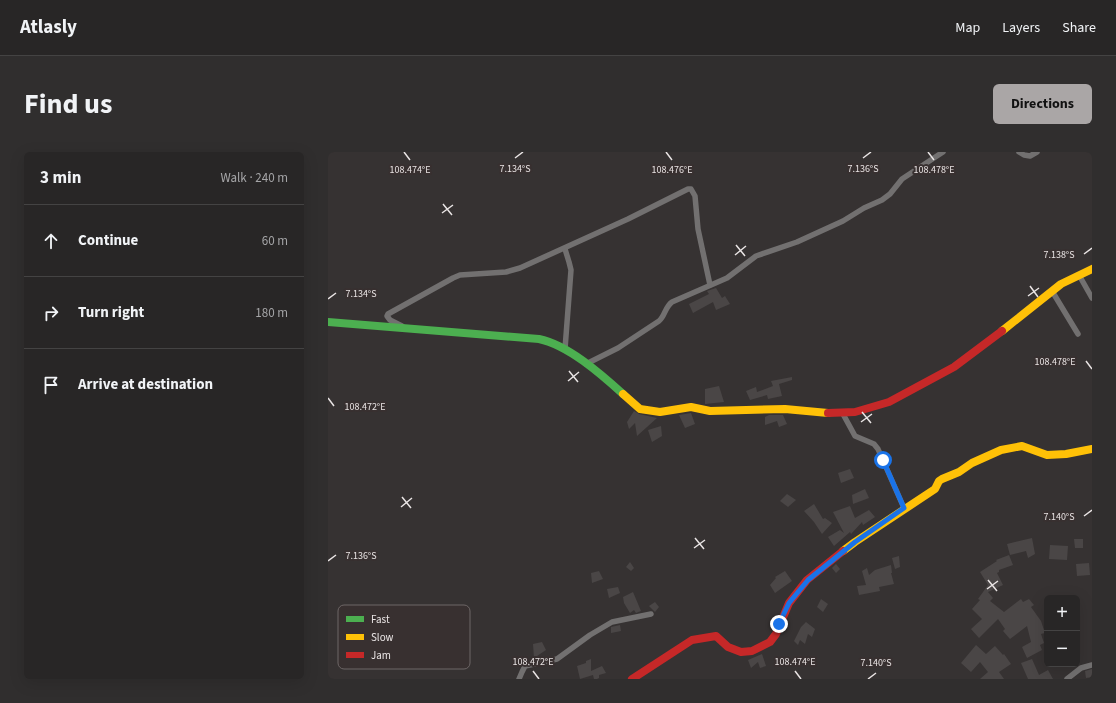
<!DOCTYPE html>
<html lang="en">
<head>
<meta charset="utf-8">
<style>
	:root { --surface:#282626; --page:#302e2e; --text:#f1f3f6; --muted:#a5a5a7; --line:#444343; --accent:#aaa6a6 }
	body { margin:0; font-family:"Source Sans 3",sans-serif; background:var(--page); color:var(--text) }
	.controls { position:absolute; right:12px; bottom:12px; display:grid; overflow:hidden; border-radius:6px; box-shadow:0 4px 16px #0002 }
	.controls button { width:36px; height:36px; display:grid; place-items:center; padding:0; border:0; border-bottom:1px solid var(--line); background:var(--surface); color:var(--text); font:20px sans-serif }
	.stop { position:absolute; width:12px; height:12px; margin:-9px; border:3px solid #1a73e8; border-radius:50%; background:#fff }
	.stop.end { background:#1a73e8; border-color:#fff; box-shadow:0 1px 4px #0008 }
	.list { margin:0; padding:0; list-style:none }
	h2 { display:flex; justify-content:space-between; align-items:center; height:52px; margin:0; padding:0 16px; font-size:17px }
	h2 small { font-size:13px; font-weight:400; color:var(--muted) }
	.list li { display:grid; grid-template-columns:26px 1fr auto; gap:12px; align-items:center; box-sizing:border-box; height:72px; padding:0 16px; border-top:1px solid var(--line) }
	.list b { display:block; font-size:15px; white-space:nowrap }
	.list em { font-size:13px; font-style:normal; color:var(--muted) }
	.icon { flex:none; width:22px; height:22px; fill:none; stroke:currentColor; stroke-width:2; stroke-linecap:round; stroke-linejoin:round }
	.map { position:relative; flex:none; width:764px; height:527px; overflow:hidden; border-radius:6px }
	header { display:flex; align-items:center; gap:24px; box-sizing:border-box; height:56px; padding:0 20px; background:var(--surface); border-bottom:1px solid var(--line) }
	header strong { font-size:19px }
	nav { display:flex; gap:22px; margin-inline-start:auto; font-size:14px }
	.intro { display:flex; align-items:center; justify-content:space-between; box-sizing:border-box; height:96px; padding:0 24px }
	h1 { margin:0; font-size:28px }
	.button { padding:10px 18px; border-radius:6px; background:var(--accent); color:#111; font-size:14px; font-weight:700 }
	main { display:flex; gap:24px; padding:0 24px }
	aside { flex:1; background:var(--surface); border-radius:6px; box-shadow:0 4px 16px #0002 }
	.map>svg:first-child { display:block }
</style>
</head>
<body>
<header>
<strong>Atlasly</strong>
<nav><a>Map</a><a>Layers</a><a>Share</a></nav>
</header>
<div class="intro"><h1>Find us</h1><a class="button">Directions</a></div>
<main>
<aside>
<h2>3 min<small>Walk · 240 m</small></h2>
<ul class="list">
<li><svg class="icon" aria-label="ahead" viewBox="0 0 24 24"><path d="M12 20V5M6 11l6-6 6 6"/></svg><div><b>Continue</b></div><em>60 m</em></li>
<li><svg class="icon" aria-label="right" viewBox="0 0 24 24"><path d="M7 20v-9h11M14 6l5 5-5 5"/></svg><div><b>Turn right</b></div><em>180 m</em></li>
<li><svg class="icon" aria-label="arrive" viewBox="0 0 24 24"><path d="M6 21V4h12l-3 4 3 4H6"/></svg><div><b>Arrive at destination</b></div></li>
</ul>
</aside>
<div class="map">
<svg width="764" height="527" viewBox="0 0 764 527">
	<rect width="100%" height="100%" fill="#363232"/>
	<!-- building -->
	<g fill="#4a4646">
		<path d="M388,136L394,146L397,144L402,152L388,158L385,150L365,161L361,152L381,142L379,139Z"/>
		<path d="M464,225V228L451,232L454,244L440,247L439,243L422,248L418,239L428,235L429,240L445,234L443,229Z"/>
		<path d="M391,234L396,250L377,252V237Z"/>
		<path d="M306,259L311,262L329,266L309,284L307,271L301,277L299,270Z"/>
		<path d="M363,261L367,272L357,276L351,263Z"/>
		<path d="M441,263H455L459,272L451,275L449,269L437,273V265Z"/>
		<path d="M333,274L334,284L324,290L320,278Z"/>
		<path d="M522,317L526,326L513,331L510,321Z"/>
		<path d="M537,337L541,346L525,352L524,343Z"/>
		<path d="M459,342L468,348L460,355L452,349Z"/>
		<path d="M486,352L495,367L497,366L504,371L494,382L486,370L476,359Z"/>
		<path d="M522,354L527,366L541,358L547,365L535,373L534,370L523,382L522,380L506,394L500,385L512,378L516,381L505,360Z"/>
		<path d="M704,386L707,402L700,406L698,399L682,403L679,392Z"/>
		<path d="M746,387H755V396H747Z"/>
		<path d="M722,393L740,394L739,408L721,407Z"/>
		<path d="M681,403L685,413L671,418V420L669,421L675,433L660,440L665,446L662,449L676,460L693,447L695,450L701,447L706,453L703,455L713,469L717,481L713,482L716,491L712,493L714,498L699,506L694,495L703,490L699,474L682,487L675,479L677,477L670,467L651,486L643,477L654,467L644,457L652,448L650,447L660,433L652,420L669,409L668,408Z"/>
		<path d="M571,404L572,415L567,417L564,406Z"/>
		<path d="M302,410L306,416L303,419L298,415Z"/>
		<path d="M761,411L762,423L749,424L748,412Z"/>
		<path d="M508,412L512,417L508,421L504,416Z"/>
		<path d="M563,413L564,421H563L566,432L551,435L552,439L531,443L529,434L538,433L534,419L539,416L541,423L547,418Z"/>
		<path d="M271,419L275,427L264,431L263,421Z"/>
		<path d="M457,419L464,429L447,441L442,433L448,426L447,425Z"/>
		<path d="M290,435L292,441L281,446L279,437Z"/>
		<path d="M305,440L313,459L308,461L306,458L302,461L296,451L295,445Z"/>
		<path d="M493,447L500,452L495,460L489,455Z"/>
		<path d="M327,450L331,455L327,460L321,454Z"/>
		<path d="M478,470L487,477L484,485L480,482L477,492L472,488L470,493L466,489L473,475Z"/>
		<path d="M292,473L293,479L283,481V475Z"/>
		<path d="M214,490L218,498L206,506L205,492Z"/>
		<path d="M648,493L658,502L667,494L675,503L676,502L683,512L671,520L676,527H652L660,520L652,510L643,520L633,511Z"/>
		<path d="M434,502L438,514L432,516L430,510L423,516L420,508Z"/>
		<path d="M263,507V519L274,514L278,521L271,523V526L269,527H266L265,523L252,527L249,514L258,511V509Z"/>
		<path d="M704,507L711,523L720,518L725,527H700L693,511Z"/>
		<path d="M764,517V525L758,526L757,519Z"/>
	</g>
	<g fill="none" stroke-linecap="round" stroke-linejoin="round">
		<!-- street -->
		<g stroke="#727070" stroke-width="5.5">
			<path d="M691,0L696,3L702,4L709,0"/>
			<path d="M237,97L241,110L243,118L237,197"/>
			<path d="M751,123L764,146"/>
			<path d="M724,139L750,182"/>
			<path d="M74,174L62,168L59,164L60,162L125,126L132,123L178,120L192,116L300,67L360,37H363L367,44L370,77L382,133"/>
			<path d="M258,212L290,196L331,169C337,164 337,155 344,150L399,126L428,104L469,90L515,69L536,56L554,48L562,42L574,27L615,0"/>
			<path d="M515,262L527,284L546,292L550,297L576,356"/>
			<path d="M191,527L194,520L197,514L229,507L262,483L284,470L323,462"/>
			<path d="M739,527L753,516L764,513"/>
		</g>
		<!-- fast -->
		<path stroke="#4caf50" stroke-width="8" d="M0,170L211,187C240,193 273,222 295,242"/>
		<!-- slow -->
		<g stroke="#ffc107" stroke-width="8">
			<path d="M674,179L733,132L764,117"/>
			<path d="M295,242L312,257L332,260L363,255L382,259L457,257L500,261"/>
			<path d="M515,399L527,390L607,337L611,329L614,327L631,320L644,311L673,298L694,294L719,303L738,302L764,297"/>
		</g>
		<!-- jam -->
		<g stroke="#c62828" stroke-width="8">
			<path d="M500,261L527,260L561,250L626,215L674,179"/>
			<path d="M304,527L364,488L388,484L400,495L413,500L424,499L442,490L448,482L461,451L479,428L515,399"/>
		</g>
	</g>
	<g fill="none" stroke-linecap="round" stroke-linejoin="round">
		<!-- route -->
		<path stroke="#1a73e8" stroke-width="5" d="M451,472L461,451L480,428L527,390L576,356L555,308"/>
	</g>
	<!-- ticks -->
	<path fill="none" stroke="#e9e4e4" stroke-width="1.5" d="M76,0L82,8M338,0L344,8M600,0L606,8M187,6L195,0M535,6L543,0M115,52L124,63M114,61L125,53M408,93L417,104M756,102L764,96M407,103L418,94M702,134L710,145M700,144L711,136M0,147L8,141M758,209L764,217M241,219L250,230M240,229L251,220M0,246L6,254M534,260L543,271M533,270L544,262M74,345L83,356M73,355L84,346M756,364L764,358M367,386L376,397M366,396L377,388M0,409L8,403M660,428L669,439M659,437L670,429M205,519L211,527M467,519L473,527M540,527L548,521"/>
	<!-- legend -->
	<rect x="10" y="453" width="132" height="64" rx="6" fill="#383030" stroke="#6d6666" stroke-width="1"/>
	<rect x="18" y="464" width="18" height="6" fill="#4caf50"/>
	<rect x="18" y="482" width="18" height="6" fill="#ffc107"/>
	<rect x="18" y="500" width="18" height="6" fill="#c62828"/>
	<g font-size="11" fill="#e9e4e4">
		<text x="43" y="471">Fast</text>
		<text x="43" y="489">Slow</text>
		<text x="43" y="507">Jam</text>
	</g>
	<g font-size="10" text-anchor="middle" fill="#e9e4e4" stroke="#383030" stroke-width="4" stroke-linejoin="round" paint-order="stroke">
		<text x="187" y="20">7.134°S</text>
		<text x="535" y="20">7.136°S</text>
		<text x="82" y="21">108.474°E</text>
		<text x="344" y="21">108.476°E</text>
		<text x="606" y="21">108.478°E</text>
		<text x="731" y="106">7.138°S</text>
		<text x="33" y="145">7.134°S</text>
		<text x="727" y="213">108.478°E</text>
		<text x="37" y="258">108.472°E</text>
		<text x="731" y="368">7.140°S</text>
		<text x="33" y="407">7.136°S</text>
		<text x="205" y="513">108.472°E</text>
		<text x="467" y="513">108.474°E</text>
		<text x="548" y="514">7.140°S</text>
	</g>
</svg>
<div class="controls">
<button>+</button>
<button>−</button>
</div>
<div class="stop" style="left:555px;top:308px"></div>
<div class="stop end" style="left:451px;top:472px"></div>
</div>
</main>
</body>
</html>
